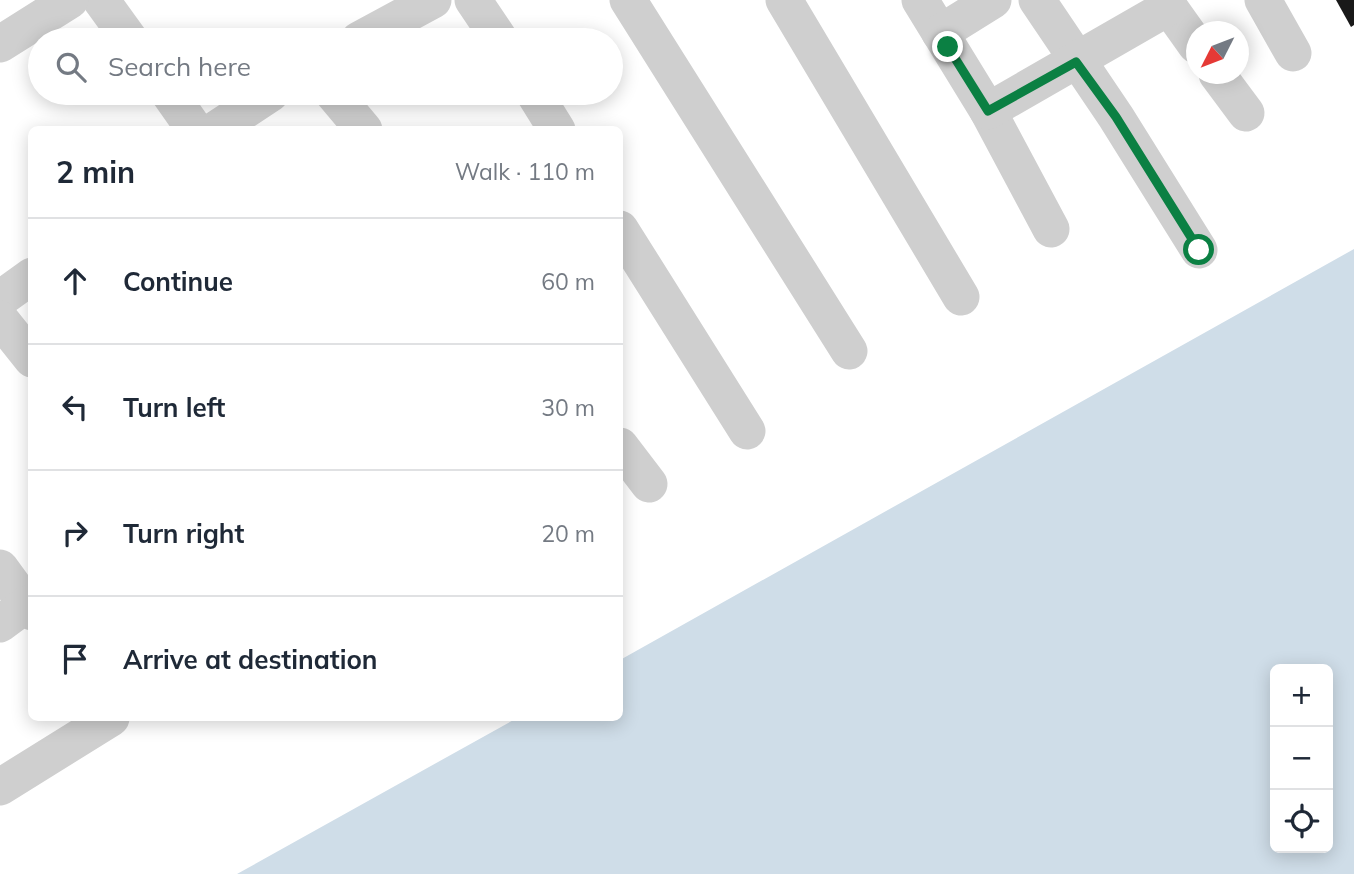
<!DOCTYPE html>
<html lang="en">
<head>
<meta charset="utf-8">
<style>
	:root { --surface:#fff; --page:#f2f2f3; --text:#1f2937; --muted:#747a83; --line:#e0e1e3 }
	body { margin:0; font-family:Mulish,sans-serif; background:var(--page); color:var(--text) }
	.controls { position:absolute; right:21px; bottom:21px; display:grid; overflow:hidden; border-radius:10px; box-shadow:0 4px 18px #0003 }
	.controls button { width:63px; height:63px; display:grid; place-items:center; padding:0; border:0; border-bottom:2px solid var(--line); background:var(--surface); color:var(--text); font:35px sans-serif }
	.compass { position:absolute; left:1186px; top:21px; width:63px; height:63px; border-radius:50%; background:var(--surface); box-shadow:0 4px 18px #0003; rotate:228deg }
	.stop { position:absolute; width:21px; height:21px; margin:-16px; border:5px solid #0b8043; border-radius:50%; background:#fff }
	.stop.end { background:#0b8043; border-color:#fff; box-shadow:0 2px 7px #0008 }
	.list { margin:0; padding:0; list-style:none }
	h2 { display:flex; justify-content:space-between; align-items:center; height:91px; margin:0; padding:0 28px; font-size:30px }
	h2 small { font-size:23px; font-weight:400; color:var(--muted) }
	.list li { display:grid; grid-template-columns:46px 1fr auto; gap:21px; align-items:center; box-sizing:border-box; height:126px; padding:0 28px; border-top:2px solid var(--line) }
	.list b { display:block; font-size:26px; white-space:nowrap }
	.list em { font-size:23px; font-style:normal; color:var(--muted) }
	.icon { flex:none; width:38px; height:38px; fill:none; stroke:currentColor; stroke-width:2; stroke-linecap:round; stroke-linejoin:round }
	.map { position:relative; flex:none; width:1354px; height:874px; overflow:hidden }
	.search { position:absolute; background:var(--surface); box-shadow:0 4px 18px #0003; left:28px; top:28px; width:595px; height:77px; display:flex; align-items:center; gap:18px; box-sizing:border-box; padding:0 24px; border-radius:38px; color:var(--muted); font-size:26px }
	.panel { position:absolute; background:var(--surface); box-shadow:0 4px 18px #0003; left:28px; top:126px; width:595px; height:595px; border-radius:10px }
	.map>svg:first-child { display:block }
</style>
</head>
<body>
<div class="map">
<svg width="1354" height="874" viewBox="0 0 1354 874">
	<rect width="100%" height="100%" fill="#fff"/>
	<!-- water -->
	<path fill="#cfdde8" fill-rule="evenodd" d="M1354,249V874H237L517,718H620V660ZM1275,669H1328V848H1275Z"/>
	<!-- building -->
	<path fill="#191919" d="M1336,0H1354V25L1351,27Z"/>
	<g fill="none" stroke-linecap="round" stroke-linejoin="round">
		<!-- minor -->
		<g stroke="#cfcfcf" stroke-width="37">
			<path d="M101,0L130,40"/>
			<path d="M473,0L500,40"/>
			<path d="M628,0L849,351"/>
			<path d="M784,0L961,297"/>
			<path d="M920,0L988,111L1051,229"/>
			<path d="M1037,0L1116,117L1199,250"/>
			<path d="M1164,0L1196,45"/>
			<path d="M1263,0L1293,53"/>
			<path d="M940,33L993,0"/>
			<path d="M359,40L433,0"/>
			<path d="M0,44L70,0"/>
			<path d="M1217,74L1246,113"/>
			<path d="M169,93L195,130"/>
			<path d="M333,93L364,130"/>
			<path d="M534,93L557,130"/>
			<path d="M988,111L1169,7"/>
			<path d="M215,130L271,93"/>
			<path d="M620,229L747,431"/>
			<path d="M0,299L32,276"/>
			<path d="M0,319L32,359"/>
			<path d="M620,446L649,484"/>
			<path d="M0,568L32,612"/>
			<path d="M0,624L27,604"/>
			<path d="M0,787L111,718"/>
		</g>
	</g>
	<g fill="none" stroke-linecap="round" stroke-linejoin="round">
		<!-- route -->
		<path stroke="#0b8043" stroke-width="9" d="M948,47L988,111L1076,62L1116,117L1199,250"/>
	</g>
</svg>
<div class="controls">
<button>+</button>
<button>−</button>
<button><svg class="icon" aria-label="locate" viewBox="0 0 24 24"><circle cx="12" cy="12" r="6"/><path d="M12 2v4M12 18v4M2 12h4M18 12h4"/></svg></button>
</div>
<svg class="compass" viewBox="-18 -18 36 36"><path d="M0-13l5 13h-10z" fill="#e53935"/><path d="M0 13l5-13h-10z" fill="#747a83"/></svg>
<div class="stop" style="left:1199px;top:250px"></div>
<div class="stop end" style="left:948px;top:47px"></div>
<div class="search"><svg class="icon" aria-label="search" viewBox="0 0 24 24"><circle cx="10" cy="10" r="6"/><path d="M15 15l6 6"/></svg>Search here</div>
<section class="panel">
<h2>2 min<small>Walk · 110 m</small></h2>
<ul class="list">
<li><svg class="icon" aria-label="ahead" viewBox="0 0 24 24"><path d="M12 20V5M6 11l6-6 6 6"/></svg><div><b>Continue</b></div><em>60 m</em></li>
<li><svg class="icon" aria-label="left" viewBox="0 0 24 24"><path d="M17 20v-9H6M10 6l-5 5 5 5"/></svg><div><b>Turn left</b></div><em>30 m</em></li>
<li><svg class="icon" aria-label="right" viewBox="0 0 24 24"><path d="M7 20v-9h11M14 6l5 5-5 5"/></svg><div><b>Turn right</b></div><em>20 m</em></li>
<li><svg class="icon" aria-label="arrive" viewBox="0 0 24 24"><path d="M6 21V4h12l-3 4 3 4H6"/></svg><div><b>Arrive at destination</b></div></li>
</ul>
</section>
</div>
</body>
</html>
